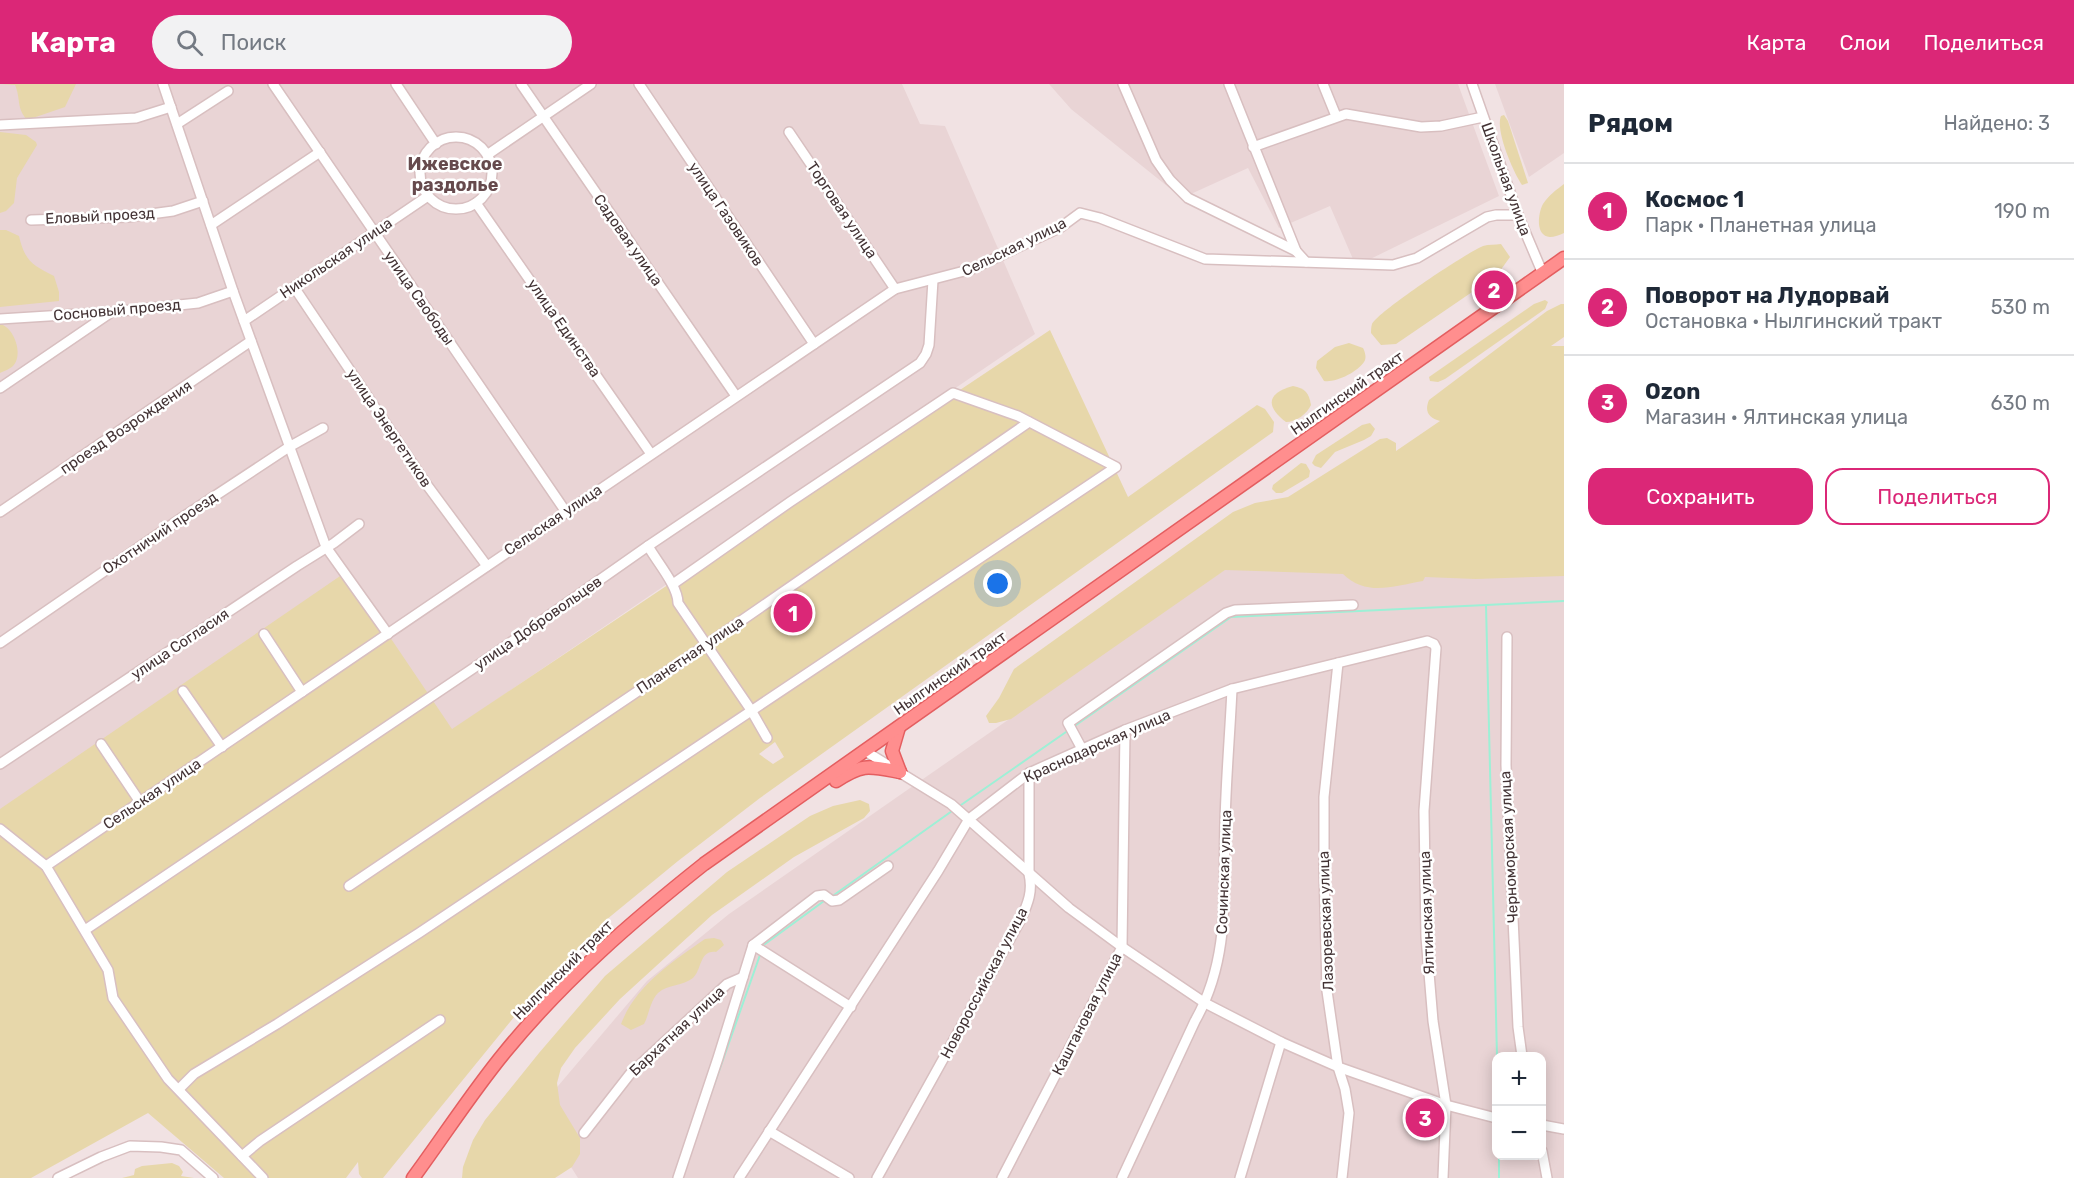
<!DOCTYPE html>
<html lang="ru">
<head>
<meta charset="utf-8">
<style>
	:root { --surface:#fff; --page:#f2f2f3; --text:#1f2937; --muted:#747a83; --line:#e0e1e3; --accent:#db2777 }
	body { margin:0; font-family:Rubik,sans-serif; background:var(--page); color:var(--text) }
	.controls { position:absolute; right:18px; bottom:18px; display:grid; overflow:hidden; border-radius:12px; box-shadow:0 3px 15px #0003 }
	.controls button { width:54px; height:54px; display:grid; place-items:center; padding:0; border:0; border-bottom:2px solid var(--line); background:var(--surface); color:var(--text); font:30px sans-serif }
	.you { position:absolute; left:998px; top:500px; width:21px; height:21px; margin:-15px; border:4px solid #fff; border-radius:50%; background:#1a73e8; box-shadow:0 0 0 9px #1a73e833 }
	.badge { display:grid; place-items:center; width:39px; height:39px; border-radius:50%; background:var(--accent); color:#fff; font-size:20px; font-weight:700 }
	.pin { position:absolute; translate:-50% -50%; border:3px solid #fff; box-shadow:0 2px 6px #0006 }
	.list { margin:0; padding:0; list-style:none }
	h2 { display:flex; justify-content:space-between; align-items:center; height:78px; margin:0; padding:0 24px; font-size:26px }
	h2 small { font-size:20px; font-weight:400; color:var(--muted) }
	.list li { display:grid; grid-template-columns:39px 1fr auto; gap:18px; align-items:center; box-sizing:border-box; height:96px; padding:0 24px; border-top:2px solid var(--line) }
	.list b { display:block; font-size:22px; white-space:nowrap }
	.list p { margin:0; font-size:20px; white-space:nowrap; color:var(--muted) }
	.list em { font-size:20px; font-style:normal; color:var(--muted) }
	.actions { display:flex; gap:12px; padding:18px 24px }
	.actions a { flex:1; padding:14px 0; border:2px solid var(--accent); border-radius:18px; text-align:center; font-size:21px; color:var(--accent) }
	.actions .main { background:var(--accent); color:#fff }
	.icon { flex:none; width:33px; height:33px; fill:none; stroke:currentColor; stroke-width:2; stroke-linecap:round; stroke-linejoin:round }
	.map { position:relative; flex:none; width:1564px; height:1094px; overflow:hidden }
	header { display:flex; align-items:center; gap:36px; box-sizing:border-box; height:84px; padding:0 30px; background:var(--accent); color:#fff }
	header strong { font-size:28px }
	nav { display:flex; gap:33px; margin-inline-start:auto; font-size:21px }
	.search { width:420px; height:54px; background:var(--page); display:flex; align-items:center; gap:15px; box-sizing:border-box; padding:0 21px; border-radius:33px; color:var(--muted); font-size:22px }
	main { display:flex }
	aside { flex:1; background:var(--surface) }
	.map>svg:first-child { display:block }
</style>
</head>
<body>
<header>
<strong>Карта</strong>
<div class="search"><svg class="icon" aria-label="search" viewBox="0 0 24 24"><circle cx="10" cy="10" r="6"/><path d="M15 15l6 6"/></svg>Поиск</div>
<nav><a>Карта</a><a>Слои</a><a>Поделиться</a></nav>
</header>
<main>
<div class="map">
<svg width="1564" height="1094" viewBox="0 0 1564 1094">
	<rect width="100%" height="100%" fill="#f1e2e3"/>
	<!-- residential -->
	<g fill="#e9d4d5" fill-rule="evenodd">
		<path d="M0,0H902L920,40L945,42L1035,250L452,646L0,726Z"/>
		<path d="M1049,0H1458L1499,112L1356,182L1330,122L1279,144L1248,84L1182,114L1071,25Z"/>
		<path d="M1495,0H1564V69L1529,93Z"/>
		<path d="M1551,265H1564V1094H578L536,1028L647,897L729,830L1189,510ZM1496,972H1542V1072H1496Z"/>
	</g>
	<!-- green -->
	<g fill="#e7d7aa" fill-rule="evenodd">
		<path d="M0,0H76L65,23L27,36C16,23 21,15 15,1Z"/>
		<path d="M1504,31L1508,37L1528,99L1522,101C1513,88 1495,46 1501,32Z"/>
		<path d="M0,48L26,51L36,58L37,61L17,94L14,119L6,127L0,129Z"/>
		<path d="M1564,100V149C1560,151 1554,153 1550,153C1535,152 1538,129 1543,120C1549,111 1556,106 1564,100Z"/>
		<path d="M0,146H6L19,152C25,177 32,181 54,192L59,208V217L0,223Z"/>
		<path d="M1501,160L1510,173L1497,191L1396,260L1381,261L1371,249C1371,247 1371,243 1372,240C1379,227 1466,169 1483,162C1489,160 1495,161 1501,160Z"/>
		<path d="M1545,216L1548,218L1545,225L1445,295L1438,298L1430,297L1429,293L1534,220Z"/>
		<path d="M1561,220H1564V253L1551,262H1564V492L1476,495L1425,493L1423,497C1393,502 1367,513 1343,490L1225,486L1011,635L996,639H989L986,632L999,614L1014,585L1233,428L1255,419L1288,413L1380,355L1387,354L1396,359V367L1440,337C1429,334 1424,328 1429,316L1547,227Z"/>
		<path d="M0,240C14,243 24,271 13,282C10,285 4,287 0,289Z"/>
		<path d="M1050,246L1128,413L1257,321L1265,325L1274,338L1273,348L760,714L678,777L606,836L523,922L383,1094H362L359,1090L358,1078L346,1094H224L148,1029L31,1094H0V725L346,488L452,645ZM775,658L784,673L773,680L759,670Z"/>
		<path d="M1349,259L1363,264C1365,268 1367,274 1364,278C1357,288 1336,299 1324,297L1316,284L1317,277L1335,263Z"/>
		<path d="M1293,302C1305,304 1309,309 1311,321C1307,330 1296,338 1286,338C1265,322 1267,309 1293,302Z"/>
		<path d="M1370,339L1375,345L1371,352L1364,356L1335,368L1321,384L1315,382L1312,379L1316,371L1362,341Z"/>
		<path d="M1301,379L1306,380L1310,387L1309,393L1282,409H1276L1272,405L1273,401Z"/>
		<path d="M860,716L869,720L870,727L864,734L794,773L712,831L620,915L575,964L561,984L557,999L560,1021L580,1054V1070L572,1083L555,1094H462L463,1083L473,1056L485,1036L539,969L605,892L727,788L810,732L833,722Z"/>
		<path d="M714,854L721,856L724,861L716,868C699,866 702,886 693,894C683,902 668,900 658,909C650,917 649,931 644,940L631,946L621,940C636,901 672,878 705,855Z"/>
		<path d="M172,1079L179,1082L183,1088L181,1092L194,1094H122L134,1091L135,1085L142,1082Z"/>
	</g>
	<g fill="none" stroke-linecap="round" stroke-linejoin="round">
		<!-- stream -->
		<g stroke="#9df0d6" stroke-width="2">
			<path d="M1076,641L1231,533L1486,521"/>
			<path d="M961,721L1066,648"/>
			<path d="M834,811L952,727"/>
			<path d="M765,860L824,817"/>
			<path d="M1497,972L1486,521L1564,517"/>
			<path d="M708,1018L760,871"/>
			<path d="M1499,1072V1094"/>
		</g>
		<!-- minor casing -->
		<g stroke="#d8bfc0" stroke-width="12">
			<g id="minor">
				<path d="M163,0L233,207L326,463L388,550"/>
				<path d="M273,0L566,428"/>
				<path d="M396,0L436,60"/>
				<path d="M521,0L736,312"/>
				<path d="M639,0L814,260"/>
				<path d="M1123,0L1156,76L1170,96L1188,114L1296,167L1306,178"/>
				<path d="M1229,0L1296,167"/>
				<path d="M1323,0L1336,32"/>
				<path d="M1472,0L1518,131L1543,190"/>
				<path d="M177,40L228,7"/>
				<path d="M0,41L136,34L171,23"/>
				<path d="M789,48L895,205"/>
				<circle cx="456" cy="89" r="36"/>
				<path d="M1253,63L1346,30L1421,43L1441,42L1483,33"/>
				<path d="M487,71L591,0"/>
				<path d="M476,119L651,370"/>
				<path d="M31,136L128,133L173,127L203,117"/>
				<path d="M211,141L320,68"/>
				<path d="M294,203L427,401L487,482"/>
				<path d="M0,235L112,228L198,219L233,207"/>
				<path d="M244,237L428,112"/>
				<path d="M0,304L110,229"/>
				<path d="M0,428L251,257"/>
				<path d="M648,462C657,478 678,502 678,519L751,626L767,654"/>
				<path d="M264,550L302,608"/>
				<path d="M1507,553L1506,681L1518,943L1522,972"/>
				<path d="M0,559L183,433L289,363L323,344"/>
				<path d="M1338,579L1324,713V782L1327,907L1338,983L1345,1005L1349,1029L1342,1094"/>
				<path d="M183,607L222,663"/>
				<path d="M101,660L140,718"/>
				<path d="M1082,665L1068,639L1226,529L1235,526L1353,521"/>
				<path d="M865,667L951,720L1069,824L1122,863L1205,919L1281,958L1338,983L1446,1021L1496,1034"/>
				<path d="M0,680L297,482L334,459L359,440"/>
				<path d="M0,745L46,782L108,886L113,914L168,995L263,1094"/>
				<path d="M46,782L895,205L972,185L1061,143L1080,129L1100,134L1205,175L1393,181L1417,174L1487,133L1496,131H1518"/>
				<path d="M349,802L693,570L1029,338"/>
				<path d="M85,846L490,573L648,462L920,279L926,270L929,261L933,196"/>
				<path d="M753,861L851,923"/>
				<path d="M179,1005L194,990L277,940L419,849L1116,383L1018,332L953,309L790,418L673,500"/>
				<path d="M1542,1041L1564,1045"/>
				<path d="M769,1047L849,1094"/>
				<path d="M584,1049L630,990L727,900L743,893"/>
				<path d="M1542,1067L1547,1094"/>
				<path d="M242,1072L260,1057L440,936"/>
				<path d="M58,1094L101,1073L130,1062L161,1063L181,1066L213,1094"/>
				<path d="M678,1094L718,974L753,861L817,812L824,811L832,817L839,816L888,782"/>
				<path d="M739,1094L938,787L969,735L1029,689L1125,646L1232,605L1427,557L1434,560L1436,564L1424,727L1426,853L1433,937L1446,1021L1443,1094"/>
				<path d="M877,1094L1021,835C1028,819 1033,807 1029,790V689"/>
				<path d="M1002,1094L1122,863L1125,646"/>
				<path d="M1122,1094L1195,937C1231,874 1223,807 1225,739C1226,694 1230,649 1232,605"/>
				<path d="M1240,1094L1281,958"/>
			</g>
		</g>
		<!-- major casing -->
		<g stroke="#e45e60" stroke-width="15">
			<g id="major">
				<path d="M899,643L892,667L900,688"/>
				<path d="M836,697C863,679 869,682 900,688"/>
				<path d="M413,1094C444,1052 472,1008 505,968C564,896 631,838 704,780L1564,174"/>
			</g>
		</g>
		<!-- minor -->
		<use href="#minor" stroke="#fff" stroke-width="9"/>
		<!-- major -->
		<use href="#major" stroke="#ff8e8e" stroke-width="12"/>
	</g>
	<g text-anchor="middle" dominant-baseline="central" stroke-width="5" stroke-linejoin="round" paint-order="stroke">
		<!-- street labels -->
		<g font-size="15" fill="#433335" stroke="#fff">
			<text transform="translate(1506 95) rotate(70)">Школьная улица</text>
			<text transform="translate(842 126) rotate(56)">Торговая улица</text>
			<text transform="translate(726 130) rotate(56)">улица Газовиков</text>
			<text transform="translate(100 132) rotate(-3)">Еловый проезд</text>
			<text transform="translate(628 156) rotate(55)">Садовая улица</text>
			<text transform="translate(1014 163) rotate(-26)">Сельская улица</text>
			<text transform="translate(336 174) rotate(-34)">Никольская улица</text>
			<text transform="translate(419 214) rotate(55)">улица Свободы</text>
			<text transform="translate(117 226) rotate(-5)">Сосновый проезд</text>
			<text transform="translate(564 244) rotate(55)">улица Единства</text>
			<text transform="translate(1347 309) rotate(-35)">Нылгинский тракт</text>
			<text transform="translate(126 343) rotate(-34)">проезд Возрождения</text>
			<text transform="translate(389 344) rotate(56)">улица Энергетиков</text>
			<text transform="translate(553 436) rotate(-34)">Сельская улица</text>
			<text transform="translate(160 449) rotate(-34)">Охотничий проезд</text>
			<text transform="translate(538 539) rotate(-35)">улица Добровольцев</text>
			<text transform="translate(180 560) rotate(-34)">улица Согласия</text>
			<text transform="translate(690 571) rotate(-34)">Планетная улица</text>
			<text transform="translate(950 589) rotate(-35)">Нылгинский тракт</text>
			<text transform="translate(1097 662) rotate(-24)">Краснодарская улица</text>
			<text transform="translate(152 710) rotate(-34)">Сельская улица</text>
			<text transform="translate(1509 763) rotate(-93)">Черноморская улица</text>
			<text transform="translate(1224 788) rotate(-88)">Сочинская улица</text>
			<text transform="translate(1427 829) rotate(-92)">Ялтинская улица</text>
			<text transform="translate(1326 837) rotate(-92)">Лазоревская улица</text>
			<text transform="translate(563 886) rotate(-45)">Нылгинский тракт</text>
			<text transform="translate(984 899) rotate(-62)">Новороссийская улица</text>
			<text transform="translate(1087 930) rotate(-63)">Каштановая улица</text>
			<text transform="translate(677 947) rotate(-43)">Бархатная улица</text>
		</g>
		<!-- quarter labels -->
		<g font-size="18" font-weight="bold" fill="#664a4d" stroke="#fff">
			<text x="455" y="80">Ижевское<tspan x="455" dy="21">раздолье</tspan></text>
		</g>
	</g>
</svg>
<div class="controls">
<button>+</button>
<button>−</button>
</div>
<div class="you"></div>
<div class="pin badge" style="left:793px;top:529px">1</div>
<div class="pin badge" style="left:1494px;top:206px">2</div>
<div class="pin badge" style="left:1425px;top:1034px">3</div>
</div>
<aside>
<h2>Рядом<small>Найдено: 3</small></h2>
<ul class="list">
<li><span class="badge">1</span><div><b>Космос 1</b><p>Парк · Планетная улица</p></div><em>190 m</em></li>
<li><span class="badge">2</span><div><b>Поворот на Лудорвай</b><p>Остановка · Нылгинский тракт</p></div><em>530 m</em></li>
<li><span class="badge">3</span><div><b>Ozon</b><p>Магазин · Ялтинская улица</p></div><em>630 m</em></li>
</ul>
<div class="actions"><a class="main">Сохранить</a><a>Поделиться</a></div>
</aside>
</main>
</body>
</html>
